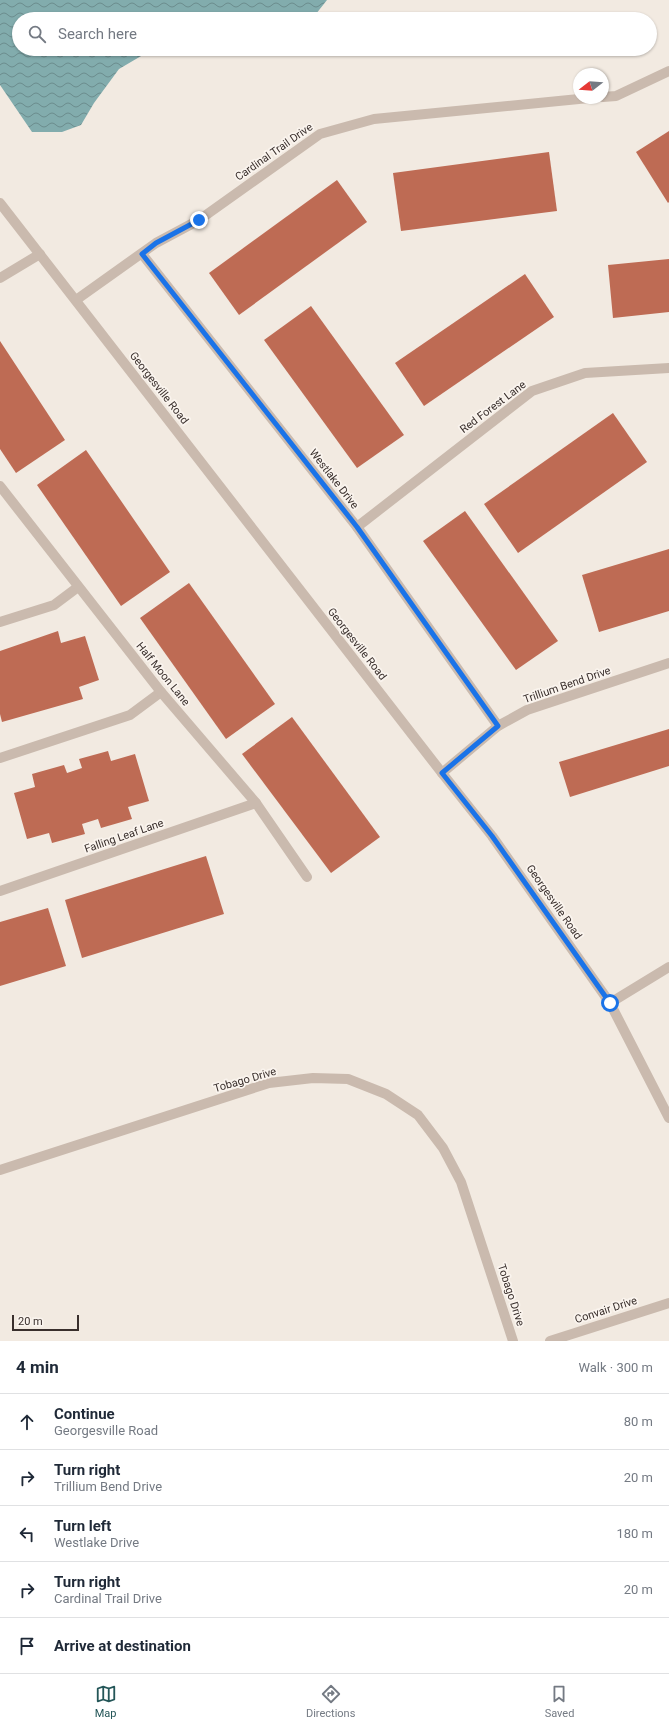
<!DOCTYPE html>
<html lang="en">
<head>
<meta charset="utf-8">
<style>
	:root { --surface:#fff; --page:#f6f6f7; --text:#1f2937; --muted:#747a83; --line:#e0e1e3; --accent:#245658 }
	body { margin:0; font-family:Roboto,sans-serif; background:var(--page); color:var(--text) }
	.compass { position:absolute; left:573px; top:68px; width:36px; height:36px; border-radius:50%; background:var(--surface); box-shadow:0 1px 3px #0004; rotate:253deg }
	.scale { position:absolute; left:12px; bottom:10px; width:67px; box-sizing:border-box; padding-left:4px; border:2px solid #392f2c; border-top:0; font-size:11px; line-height:14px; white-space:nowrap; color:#392f2c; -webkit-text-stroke:3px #faf4ee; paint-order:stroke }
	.stop { position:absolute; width:12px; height:12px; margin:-9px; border:3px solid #1a73e8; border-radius:50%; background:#fff }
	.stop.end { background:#1a73e8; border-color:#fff; box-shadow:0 1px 4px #0008 }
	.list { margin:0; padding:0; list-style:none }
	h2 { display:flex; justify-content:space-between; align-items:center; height:52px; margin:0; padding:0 16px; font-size:17px }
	h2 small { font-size:13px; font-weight:400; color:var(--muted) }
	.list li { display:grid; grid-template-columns:26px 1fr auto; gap:12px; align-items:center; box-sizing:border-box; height:56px; padding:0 16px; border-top:1px solid var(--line) }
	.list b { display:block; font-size:15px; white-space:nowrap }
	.list p { margin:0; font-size:13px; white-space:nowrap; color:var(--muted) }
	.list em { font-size:13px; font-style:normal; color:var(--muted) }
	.icon { flex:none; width:22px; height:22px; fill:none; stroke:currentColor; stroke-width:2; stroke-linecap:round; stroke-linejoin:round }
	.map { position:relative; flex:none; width:669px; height:1341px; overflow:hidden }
	.search { position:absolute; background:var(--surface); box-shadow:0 1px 3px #0004; left:12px; right:12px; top:12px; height:44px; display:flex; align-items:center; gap:10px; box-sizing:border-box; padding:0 14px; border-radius:22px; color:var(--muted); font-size:15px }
	.sheet { height:332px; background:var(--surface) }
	nav { display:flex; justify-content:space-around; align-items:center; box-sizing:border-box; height:56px; border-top:1px solid var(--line); background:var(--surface); font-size:11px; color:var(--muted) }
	nav a { display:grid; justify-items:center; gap:2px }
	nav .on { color:var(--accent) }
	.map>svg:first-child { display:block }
</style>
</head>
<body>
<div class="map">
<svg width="669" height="1341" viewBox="0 0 669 1341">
	<defs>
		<pattern id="water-waves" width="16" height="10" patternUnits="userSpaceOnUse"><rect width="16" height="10" fill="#82acad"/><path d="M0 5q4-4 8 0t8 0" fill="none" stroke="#6b8c8d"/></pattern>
	</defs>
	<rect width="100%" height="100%" fill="#f2eae1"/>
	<!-- water -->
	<path fill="url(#water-waves)" d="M0,0H327L312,19H19V49H153L119,69L94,103L81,125L62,132H32L0,85Z"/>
	<!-- building -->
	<g fill="#be6b54">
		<path d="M669,131V202L668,203L636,152Z"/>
		<path d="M549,152L557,211L401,231L393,173Z"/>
		<path d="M337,180L367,222L239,315L209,273Z"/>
		<path d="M669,259V312L613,318L608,265Z"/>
		<path d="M525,274L554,317L424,406L395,363Z"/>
		<path d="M311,306L404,435L357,468L264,340Z"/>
		<path d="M0,341L65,440L16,473L0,449Z"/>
		<path d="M613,413L647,462L518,553L484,504Z"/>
		<path d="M86,450L170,572L121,606L37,485Z"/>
		<path d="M465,511L558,641L516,670L423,541Z"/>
		<path d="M669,549V611L599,632L582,575Z"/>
		<path d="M189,583L275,704L226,739L140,618Z"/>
		<path d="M58,631L61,643L85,636L99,680L79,687L83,699L2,722L0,714V651Z"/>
		<path d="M292,717L380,837L331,873L242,754Z"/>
		<path d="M669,729V766L570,797L559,762Z"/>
		<path d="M108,751L111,761L135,754L149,801L128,807L132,819L101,828L98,819L82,824L85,834L52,843L49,833L27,839L14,793L35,787L32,774L64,765L67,773L82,768L79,759Z"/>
		<path d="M206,856L224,914L82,958L65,900Z"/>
		<path d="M48,908L66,966L0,986V922Z"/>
	</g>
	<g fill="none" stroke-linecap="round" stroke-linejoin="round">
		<!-- lane -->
		<g stroke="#cabaae" stroke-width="10">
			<path d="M0,622L54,605L78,587"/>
			<path d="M0,758L130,715L161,692"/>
		</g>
		<!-- street -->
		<g stroke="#cabaae" stroke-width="10">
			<path d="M603,97L616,96L669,71"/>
			<path d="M0,203L442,773L492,836L610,1003L669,1118"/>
			<path d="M142,254L357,527L498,726"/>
			<path d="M0,278L40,254"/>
			<path d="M76,300L156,243L199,220L320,134L374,119L589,98"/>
			<path d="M0,486L161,692L256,803L307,877"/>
			<path d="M357,527L532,391L585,373L669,368"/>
			<path d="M442,773L498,726L527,710L669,663"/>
			<path d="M0,891L256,803"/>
			<path d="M610,1003L669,967"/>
			<path d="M0,1170L269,1083L313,1078L348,1079L386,1094L418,1115L443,1148L461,1182L513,1341"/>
			<path d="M550,1341L669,1303"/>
		</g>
	</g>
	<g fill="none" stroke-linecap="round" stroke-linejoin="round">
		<!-- route -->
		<path stroke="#1a73e8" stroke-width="5" d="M199,220L156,243L142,254L357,527L498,726L442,773L492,836L610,1003"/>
	</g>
	<g text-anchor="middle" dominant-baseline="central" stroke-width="3.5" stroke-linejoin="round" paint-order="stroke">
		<!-- street labels -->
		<g font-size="11" fill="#392f2c" stroke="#faf4ee">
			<text transform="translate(274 152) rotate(-35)">Cardinal Trail Drive</text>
			<text transform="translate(159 388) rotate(52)">Georgesville Road</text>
			<text transform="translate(493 407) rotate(-37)">Red Forest Lane</text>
			<text transform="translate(334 479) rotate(52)">Westlake Drive</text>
			<text transform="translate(357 644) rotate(52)">Georgesville Road</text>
			<text transform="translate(163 674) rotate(51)">Half Moon Lane</text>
			<text transform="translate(567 685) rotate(-19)">Trillium Bend Drive</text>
			<text transform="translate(124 836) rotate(-19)">Falling Leaf Lane</text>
			<text transform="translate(554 902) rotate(55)">Georgesville Road</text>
			<text transform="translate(245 1080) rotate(-16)">Tobago Drive</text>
			<text transform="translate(511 1295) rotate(72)">Tobago Drive</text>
			<text transform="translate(606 1310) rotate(-18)">Convair Drive</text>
		</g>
	</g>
</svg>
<svg class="compass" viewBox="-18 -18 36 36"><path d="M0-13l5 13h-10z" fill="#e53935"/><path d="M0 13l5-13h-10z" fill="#747a83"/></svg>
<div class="scale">20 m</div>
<div class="stop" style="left:610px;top:1003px"></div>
<div class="stop end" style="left:199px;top:220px"></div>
<div class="search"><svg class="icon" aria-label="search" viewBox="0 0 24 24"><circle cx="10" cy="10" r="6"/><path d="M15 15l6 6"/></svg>Search here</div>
</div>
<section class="sheet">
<h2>4 min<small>Walk · 300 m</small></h2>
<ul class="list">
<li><svg class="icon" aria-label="ahead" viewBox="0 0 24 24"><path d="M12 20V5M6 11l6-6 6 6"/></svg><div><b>Continue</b><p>Georgesville Road</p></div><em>80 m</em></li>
<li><svg class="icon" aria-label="right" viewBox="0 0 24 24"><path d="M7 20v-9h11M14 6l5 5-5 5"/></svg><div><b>Turn right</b><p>Trillium Bend Drive</p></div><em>20 m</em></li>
<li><svg class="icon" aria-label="left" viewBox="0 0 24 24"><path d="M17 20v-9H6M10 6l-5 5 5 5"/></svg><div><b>Turn left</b><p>Westlake Drive</p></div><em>180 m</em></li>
<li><svg class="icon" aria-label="right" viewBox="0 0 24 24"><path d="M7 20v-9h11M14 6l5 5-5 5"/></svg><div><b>Turn right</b><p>Cardinal Trail Drive</p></div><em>20 m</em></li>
<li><svg class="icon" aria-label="arrive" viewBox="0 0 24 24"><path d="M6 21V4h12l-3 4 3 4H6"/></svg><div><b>Arrive at destination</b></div></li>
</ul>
</section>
<nav>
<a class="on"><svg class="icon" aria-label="map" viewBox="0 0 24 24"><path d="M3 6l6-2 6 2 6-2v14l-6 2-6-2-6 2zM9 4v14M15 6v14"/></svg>Map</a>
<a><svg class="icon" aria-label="directions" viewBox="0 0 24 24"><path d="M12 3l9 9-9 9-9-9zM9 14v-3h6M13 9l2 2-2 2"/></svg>Directions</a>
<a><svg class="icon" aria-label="saved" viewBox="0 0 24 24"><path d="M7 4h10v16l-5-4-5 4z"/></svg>Saved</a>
</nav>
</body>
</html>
